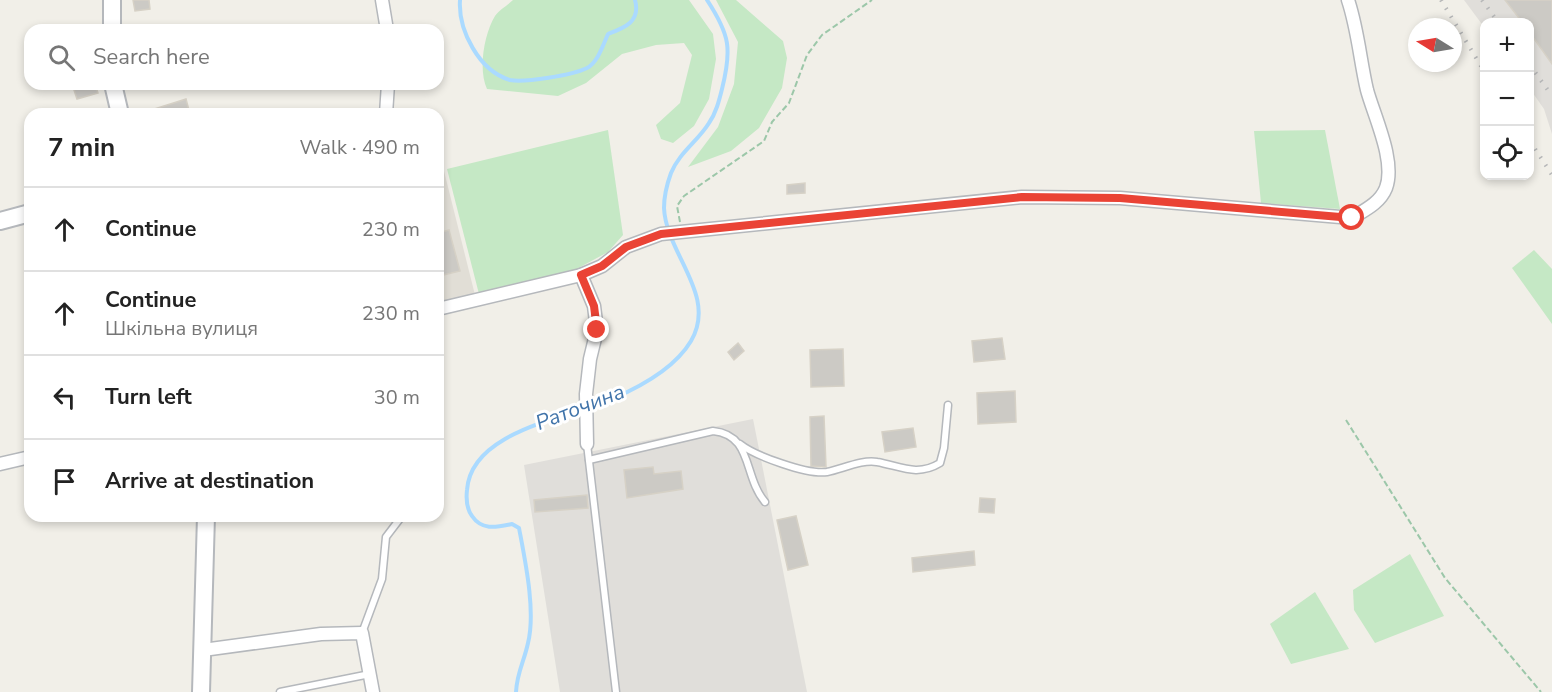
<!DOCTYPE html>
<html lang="en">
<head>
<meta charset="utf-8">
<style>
	:root { --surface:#fff; --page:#f2f2f2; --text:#222; --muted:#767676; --line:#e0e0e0 }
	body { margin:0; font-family:"Nunito Sans",sans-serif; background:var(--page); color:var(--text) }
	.controls { position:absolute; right:18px; top:18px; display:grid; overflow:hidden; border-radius:12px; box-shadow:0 3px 9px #0003 }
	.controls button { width:54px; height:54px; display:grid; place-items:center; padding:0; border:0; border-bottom:2px solid var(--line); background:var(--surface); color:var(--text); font:30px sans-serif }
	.compass { position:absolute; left:1408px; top:18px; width:54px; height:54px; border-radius:50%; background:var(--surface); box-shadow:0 3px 9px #0003; rotate:281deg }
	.stop { position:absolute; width:18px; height:18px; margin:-14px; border:4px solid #ea4335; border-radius:50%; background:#fff }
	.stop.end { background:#ea4335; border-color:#fff; box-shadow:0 2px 6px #0008 }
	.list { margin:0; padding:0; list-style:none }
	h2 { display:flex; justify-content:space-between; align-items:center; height:78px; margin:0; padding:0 24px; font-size:26px }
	h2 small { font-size:20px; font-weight:400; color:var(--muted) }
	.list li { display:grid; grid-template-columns:39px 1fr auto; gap:18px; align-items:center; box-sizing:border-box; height:84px; padding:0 24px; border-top:2px solid var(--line) }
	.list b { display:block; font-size:22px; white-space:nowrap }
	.list p { margin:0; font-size:20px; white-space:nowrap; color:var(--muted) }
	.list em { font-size:20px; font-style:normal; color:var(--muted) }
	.icon { flex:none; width:33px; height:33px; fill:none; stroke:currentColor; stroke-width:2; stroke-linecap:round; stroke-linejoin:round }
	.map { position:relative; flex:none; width:1552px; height:692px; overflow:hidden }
	.search { position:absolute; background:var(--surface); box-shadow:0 3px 9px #0003; left:24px; top:24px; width:420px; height:66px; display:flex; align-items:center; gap:15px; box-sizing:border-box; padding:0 21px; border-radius:18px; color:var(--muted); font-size:22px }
	.panel { position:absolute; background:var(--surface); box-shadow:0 3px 9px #0003; left:24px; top:108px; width:420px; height:414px; border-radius:18px }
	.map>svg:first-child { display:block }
</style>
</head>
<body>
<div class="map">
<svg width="1552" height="692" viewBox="0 0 1552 692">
	<rect width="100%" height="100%" fill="#f1efe8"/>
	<!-- industrial -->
	<g fill="#e0deda">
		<path d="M1464,0H1552V134L1544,109L1530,89V22H1484V27Z"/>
		<path d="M753,419L807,692H560L524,465Z"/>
	</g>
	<!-- education -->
	<path fill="#e1ded6" d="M444,171L475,295L438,303V173Z"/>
	<!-- green -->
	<g fill="#c5e8c5">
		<path d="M513,0H689L713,34L716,59L709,99L694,126L673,143L661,139L656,125L680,103L692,55L684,43L656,45L622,54L586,83L558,96L487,89C478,70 484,34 495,16C499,10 508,5 513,0Z"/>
		<path d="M716,0H736L783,41L787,58L782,88L759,128L731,151L688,167L718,127L734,84L738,42Z"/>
		<path d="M608,130L623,235L608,252L571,272L479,294L447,169Z"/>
		<path d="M1325,130L1340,209L1261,203L1254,131Z"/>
		<path d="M1534,250L1552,269V324L1512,268Z"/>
		<path d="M1410,554L1444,616L1375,643L1354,610L1353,590Z"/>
		<path d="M1315,592L1349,649L1291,664L1270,624Z"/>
	</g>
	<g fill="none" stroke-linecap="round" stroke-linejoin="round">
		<!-- stream -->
		<g stroke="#aadaff" stroke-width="4">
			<path d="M460,0C458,30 479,71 510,80C524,83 573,75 587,68C598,62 603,45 608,34C624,28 641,22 635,0"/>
			<path d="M516,692C517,672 524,662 528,643C536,611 525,560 519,528L512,524C497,527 482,531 472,516C466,508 466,499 467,490C471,431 567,418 612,399C640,387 675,368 691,341C718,295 666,254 664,208C664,196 667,184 671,173C679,153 698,141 709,123C716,113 719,101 722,89C732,49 730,35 707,0"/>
		</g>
	</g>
	<!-- building -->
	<g fill="#cccac5" stroke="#d6d1c6" stroke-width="1.5">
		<path d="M133,0H149L150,9L135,11Z"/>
		<path d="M1505,0H1552V64L1530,33V22H1522Z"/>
		<path d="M72,84H95L98,93L77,99Z"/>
		<path d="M186,99L190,114H146L145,112Z"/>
		<path d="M805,183V193L787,194V185Z"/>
		<path d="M449,230L460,271L443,275L438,254V233Z"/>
		<path d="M1002,338L1005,359L974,362L972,341Z"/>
		<path d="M738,343L744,351L734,360L728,352Z"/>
		<path d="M843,349L844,386L811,387L810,350Z"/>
		<path d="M1015,391L1016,422L978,424L977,393Z"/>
		<path d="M824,416L826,467L811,466L810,417Z"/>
		<path d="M913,428L916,447L885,452L882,432Z"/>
		<path d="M653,467L654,474L681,471L683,489L627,498L624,470Z"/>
		<path d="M587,495L588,508L535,512L534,500Z"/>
		<path d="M980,498L995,499L994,513L979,512Z"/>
		<path d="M796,516L808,565L788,570L777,520Z"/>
		<path d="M974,551L975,565L913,572L912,558Z"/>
	</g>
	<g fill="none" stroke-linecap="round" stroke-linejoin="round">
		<!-- service casing -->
		<g stroke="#b5b8bc" stroke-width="9">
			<g id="service">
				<path d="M587,444L616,692"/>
				<path d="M740,444C755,456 808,475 827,472C842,469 863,459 877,462C900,466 917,477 940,463L944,448L948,405"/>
				<path d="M589,460L713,431C753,435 743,476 765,502"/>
				<path d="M362,633L382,579L386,537L402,516"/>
				<path d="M280,692L370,674"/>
			</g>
		</g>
		<!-- minor casing -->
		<g stroke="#b5b8bc" stroke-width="15">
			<g id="minor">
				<path d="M382,0L387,30"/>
				<path d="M386,114L388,84"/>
				<path d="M581,275L594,306L597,330L590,359L586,394L587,444"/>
				<path d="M438,309L581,275L602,266L626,247L661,234L1022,197L1120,198L1352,218C1365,210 1380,203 1386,188C1396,161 1374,116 1367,90C1360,60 1358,30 1348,0"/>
				<path d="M0,464L30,457"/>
				<path d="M203,650L321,634L362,633L373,692"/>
			</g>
		</g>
		<!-- tertiary casing -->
		<g stroke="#b5b8bc" stroke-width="20">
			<g id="tertiary">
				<path d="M112,30V0"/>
				<path d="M113,84L120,114"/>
				<path d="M0,221L30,213"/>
				<path d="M201,692L206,516"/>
			</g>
		</g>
		<!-- path -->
		<g stroke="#9cc7a9" stroke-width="2" stroke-dasharray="6 3" stroke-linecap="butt">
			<path d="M680,222L677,206L684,196L764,141L772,122L789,103L807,55L822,35L872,0"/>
			<path d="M1346,420L1445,578L1541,692"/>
		</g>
		<!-- service -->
		<use href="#service" stroke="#fff" stroke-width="6"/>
		<!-- minor -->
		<use href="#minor" stroke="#fff" stroke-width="12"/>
		<!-- tertiary -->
		<use href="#tertiary" stroke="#fff" stroke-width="16"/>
		<!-- rail -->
		<g stroke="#b6b7b8" stroke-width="4" stroke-dasharray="1.5 8" stroke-linecap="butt">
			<path d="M1441,0L1484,71"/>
			<path d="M1482,0L1498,22"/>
			<path d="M1530,65L1552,96"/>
			<path d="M1530,141L1552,175"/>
		</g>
	</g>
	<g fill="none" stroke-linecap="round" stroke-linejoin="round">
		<!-- route -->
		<path stroke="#ea4335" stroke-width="8" d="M597,330L594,306L581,275L602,266L626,247L661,234L1022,197L1120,198L1352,218"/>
	</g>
	<g text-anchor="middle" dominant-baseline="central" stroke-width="6" stroke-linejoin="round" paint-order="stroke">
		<!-- water labels -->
		<g font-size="21" font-style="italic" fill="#4174aa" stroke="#fff">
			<text transform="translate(580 407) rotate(-21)">Раточина</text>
		</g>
	</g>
</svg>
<div class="controls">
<button>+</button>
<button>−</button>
<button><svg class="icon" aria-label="locate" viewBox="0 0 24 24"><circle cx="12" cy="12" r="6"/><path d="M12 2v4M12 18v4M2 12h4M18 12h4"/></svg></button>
</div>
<svg class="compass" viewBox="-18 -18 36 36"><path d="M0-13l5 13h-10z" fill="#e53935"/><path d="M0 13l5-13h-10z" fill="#767676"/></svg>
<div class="stop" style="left:1352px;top:218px"></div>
<div class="stop end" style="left:597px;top:330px"></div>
<div class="search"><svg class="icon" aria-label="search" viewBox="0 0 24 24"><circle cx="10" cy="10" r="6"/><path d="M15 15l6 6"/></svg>Search here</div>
<section class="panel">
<h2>7 min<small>Walk · 490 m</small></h2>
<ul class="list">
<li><svg class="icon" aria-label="ahead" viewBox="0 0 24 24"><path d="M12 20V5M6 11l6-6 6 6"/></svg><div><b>Continue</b></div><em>230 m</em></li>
<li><svg class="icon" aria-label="ahead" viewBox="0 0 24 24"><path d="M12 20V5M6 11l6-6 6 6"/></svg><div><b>Continue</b><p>Шкільна вулиця</p></div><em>230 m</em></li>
<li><svg class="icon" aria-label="left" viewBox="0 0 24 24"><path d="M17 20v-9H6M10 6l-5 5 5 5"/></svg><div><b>Turn left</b></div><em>30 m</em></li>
<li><svg class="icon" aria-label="arrive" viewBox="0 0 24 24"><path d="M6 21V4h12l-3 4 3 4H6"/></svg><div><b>Arrive at destination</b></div></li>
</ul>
</section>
</div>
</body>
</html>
